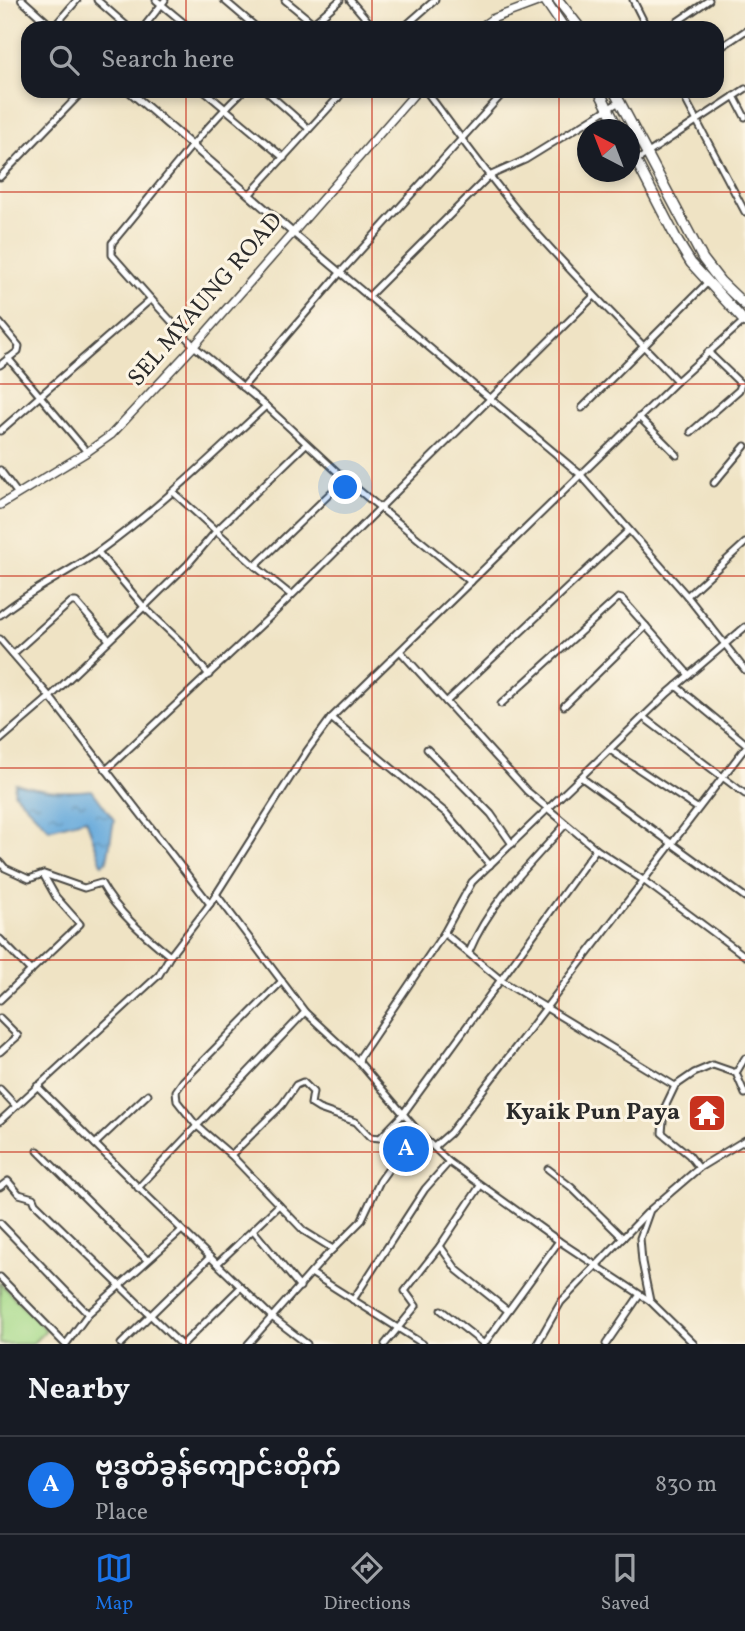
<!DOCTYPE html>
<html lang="en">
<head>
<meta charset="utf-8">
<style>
	:root { --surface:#171b24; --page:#242831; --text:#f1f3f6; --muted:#9ea1a6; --line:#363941; --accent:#1a73e8 }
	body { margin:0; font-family:Vollkorn,"Noto Sans Myanmar",serif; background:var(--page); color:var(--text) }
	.compass { position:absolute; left:577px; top:119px; width:63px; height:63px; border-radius:50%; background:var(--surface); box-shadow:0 4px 10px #0003; rotate:318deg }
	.you { position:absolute; left:346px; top:488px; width:24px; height:24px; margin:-18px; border:5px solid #fff; border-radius:50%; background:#1a73e8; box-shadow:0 0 0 10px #1a73e833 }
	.badge { display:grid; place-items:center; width:46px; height:46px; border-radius:50%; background:var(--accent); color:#fff; font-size:23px; font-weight:700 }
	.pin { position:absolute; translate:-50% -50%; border:4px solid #fff; box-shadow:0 2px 7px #0006 }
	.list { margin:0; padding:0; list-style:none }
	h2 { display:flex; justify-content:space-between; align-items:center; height:91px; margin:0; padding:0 28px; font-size:30px }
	h2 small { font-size:23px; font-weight:400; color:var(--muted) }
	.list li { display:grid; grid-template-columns:46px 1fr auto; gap:21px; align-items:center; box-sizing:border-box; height:98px; padding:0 28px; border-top:2px solid var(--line) }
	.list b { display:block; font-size:26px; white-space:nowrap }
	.list p { margin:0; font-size:23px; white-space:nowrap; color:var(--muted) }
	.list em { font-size:23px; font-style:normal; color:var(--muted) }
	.icon { flex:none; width:38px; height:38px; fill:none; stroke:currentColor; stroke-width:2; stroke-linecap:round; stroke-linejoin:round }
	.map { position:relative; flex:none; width:745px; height:1344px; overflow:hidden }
	.search { position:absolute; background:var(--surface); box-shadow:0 4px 10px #0003; left:21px; right:21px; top:21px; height:77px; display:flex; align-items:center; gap:18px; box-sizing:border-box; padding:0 24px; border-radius:21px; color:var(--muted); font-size:26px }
	.sheet { height:189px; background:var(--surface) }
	nav { display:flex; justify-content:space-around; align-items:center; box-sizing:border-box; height:98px; border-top:2px solid var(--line); background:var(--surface); font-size:19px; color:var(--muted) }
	nav a { display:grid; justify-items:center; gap:4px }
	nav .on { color:var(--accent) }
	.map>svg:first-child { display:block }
</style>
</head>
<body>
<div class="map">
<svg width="745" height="1344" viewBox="0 0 745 1344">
	<defs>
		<pattern id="water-ripples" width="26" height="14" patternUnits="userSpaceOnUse" patternTransform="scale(1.75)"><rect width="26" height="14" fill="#67aadc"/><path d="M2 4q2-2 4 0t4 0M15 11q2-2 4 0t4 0" fill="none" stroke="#558bb3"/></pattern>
	</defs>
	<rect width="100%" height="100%" fill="#fcf5e5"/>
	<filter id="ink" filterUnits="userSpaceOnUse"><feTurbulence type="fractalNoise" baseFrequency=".0143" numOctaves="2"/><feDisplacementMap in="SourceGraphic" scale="14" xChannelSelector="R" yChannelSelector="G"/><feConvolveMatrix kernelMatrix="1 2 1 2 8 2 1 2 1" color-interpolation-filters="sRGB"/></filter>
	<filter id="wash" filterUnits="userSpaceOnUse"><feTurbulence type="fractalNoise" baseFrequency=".00686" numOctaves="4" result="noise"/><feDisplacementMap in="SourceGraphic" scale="28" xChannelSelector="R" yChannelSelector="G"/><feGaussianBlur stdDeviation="1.57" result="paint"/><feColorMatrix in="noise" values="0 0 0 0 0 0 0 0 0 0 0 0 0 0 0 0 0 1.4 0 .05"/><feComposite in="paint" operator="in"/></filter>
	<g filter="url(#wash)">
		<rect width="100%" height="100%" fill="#efe3c4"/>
		<!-- green -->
		<path fill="#a6da8a" stroke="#68825a" stroke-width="2" d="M0,1283L46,1330L32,1344H0Z"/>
		<!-- water -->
		<path fill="url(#water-ripples)" stroke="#496a84" stroke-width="2" d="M15,783C42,791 64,793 92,790L114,820L107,861L102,864L86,819L49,829L14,793Z"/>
	</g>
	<g filter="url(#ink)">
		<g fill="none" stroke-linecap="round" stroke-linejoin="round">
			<!-- minor casing -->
			<g stroke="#484742" stroke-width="9">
				<g id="minor">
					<path d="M97,0L129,28"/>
					<path d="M156,0L190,28"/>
					<path d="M224,0L257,28"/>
					<path d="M285,0L313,23"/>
					<path d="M350,0L374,28"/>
					<path d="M633,0L647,28"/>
					<path d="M53,28L77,0"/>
					<path d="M143,28L165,0"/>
					<path d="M308,28L340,0"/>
					<path d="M403,28L435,0"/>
					<path d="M668,28L709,0"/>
					<path d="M717,50L745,31"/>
					<path d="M204,91L284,158"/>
					<path d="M266,91L309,129"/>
					<path d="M329,91L338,98"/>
					<path d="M426,91C459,135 491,180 527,222C574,277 627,328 677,381"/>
					<path d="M681,91L745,212"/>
					<path d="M734,96L745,117"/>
					<path d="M636,161L745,89"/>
					<path d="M0,177L83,91"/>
					<path d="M249,195L344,91"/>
					<path d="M292,232L581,475L687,596L745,670"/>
					<path d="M368,297L489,176L525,160L619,102"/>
					<path d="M151,299L112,255V243C155,192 194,138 243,91"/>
					<path d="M0,323L19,346L18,351L0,365"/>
					<path d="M8,358L87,452"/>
					<path d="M243,387L340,273L505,91"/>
					<path d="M582,408L707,283"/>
					<path d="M639,417L677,455"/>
					<path d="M0,431L151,299L194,346L266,406L345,479L471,582"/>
					<path d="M691,432L739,390L741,384L708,352"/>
					<path d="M0,470L18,494"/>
					<path d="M714,483L745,446"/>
					<path d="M173,492L255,566L291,595"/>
					<path d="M98,552L144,607L185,646L209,675"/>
					<path d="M255,566L345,479"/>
					<path d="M687,596L745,543"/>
					<path d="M0,615C31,589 67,574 99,551C159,508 212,456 266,406"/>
					<path d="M0,639L50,697L210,904"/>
					<path d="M400,651L527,791L596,849L643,880L745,956"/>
					<path d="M13,654L71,602H76L109,640"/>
					<path d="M676,686L745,743"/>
					<path d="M446,702L629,530"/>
					<path d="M501,704L618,598L622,599L689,675"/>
					<path d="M564,706L646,626"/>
					<path d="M643,717L745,794"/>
					<path d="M331,718L446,813L490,865"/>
					<path d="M0,740L50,697L144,607L188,564L217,530L306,444"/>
					<path d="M427,749L491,814L512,844"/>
					<path d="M610,750L697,808"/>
					<path d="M106,770L274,613L594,296"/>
					<path d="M582,778L745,897"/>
					<path d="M0,862L5,868L29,879L43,874L56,897L80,924L0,1000"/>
					<path d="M44,874L84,888L101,883C117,912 144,935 170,956"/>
					<path d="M216,894L305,1012L359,1062L423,1137L449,1162L559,1241L650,1301L694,1344"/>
					<path d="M444,933L502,981L675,1086L694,1073L713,1065L736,1073"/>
					<path d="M0,939L31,971"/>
					<path d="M469,952C490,902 530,864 566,824"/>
					<path d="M282,981L183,1081L176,1091L177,1101L196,1125L231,1155L304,1231L333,1249"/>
					<path d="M0,1018L18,1036L0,1052"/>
					<path d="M745,1058L736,1073L745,1094"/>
					<path d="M359,1062L360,1057L444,933L472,882L668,693L745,627"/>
					<path d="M37,1086L144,1193L273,1318L307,1344"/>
					<path d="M675,1086L664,1109L662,1133L689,1155L699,1168"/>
					<path d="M0,1089L16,1106"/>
					<path d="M0,1121L159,975L170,956L210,904L307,751L331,718L677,381L745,320"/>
					<path d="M95,1144L148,1094"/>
					<path d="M434,1147L450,1133L745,748"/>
					<path d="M38,1151L146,1259"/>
					<path d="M231,1155L282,1105L296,1085L303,1082L313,1092L311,1104L319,1109L356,1122L370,1137L380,1138L403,1114L596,849"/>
					<path d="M548,1169L571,1187L623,1238"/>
					<path d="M0,1187L8,1181L19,1194L33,1198L35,1203L180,1344"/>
					<path d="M138,1188L305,1012"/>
					<path d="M0,1223L88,1314"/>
					<path d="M253,1230L300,1287"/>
					<path d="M440,1246L457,1270L507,1310"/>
					<path d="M217,1264L279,1205"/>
					<path d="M311,1273L423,1344"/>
					<path d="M0,1277L65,1344"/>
					<path d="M353,1300L425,1189L449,1162"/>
					<path d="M650,1301L642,1262L640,1238L650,1210L699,1168L745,1140"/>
					<path d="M441,1310L484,1344"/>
					<path d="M66,1344L88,1314L182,1230"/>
					<path d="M121,1344L210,1257"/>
					<path d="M183,1344L241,1287"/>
					<path d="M248,1344L326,1256L361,1221L380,1181L390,1167L423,1137"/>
					<path d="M385,1344L416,1306L405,1291L440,1246L480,1186"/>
					<path d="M484,1344L559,1241"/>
					<path d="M537,1344L561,1302L647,1213"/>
					<path d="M606,1344L639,1296"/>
				</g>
			</g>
			<!-- tertiary casing -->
			<g stroke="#484742" stroke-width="10">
				<g id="tertiary">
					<path d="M22,0L53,28"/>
					<path d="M129,91L292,232"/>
				</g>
			</g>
			<!-- secondary casing -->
			<g stroke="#484742" stroke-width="10">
				<g id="secondary">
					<path d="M479,28L492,19L543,0"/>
					<path d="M0,505L87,452L111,435L194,346L417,91"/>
				</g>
			</g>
			<!-- trunk casing -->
			<g stroke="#484742" stroke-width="12">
				<g id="trunk">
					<path d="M545,0L564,28"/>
					<path d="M558,0L580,28"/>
					<path d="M599,91L619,130"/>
					<path d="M614,91L703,259L720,281L745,305"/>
					<path d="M630,149L678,242L691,263L745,322"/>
				</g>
			</g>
			<!-- minor -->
			<use href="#minor" stroke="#fff" stroke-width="5"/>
			<!-- tertiary -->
			<use href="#tertiary" stroke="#fff" stroke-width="6"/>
			<!-- secondary -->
			<use href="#secondary" stroke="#fff" stroke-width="7"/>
			<!-- trunk -->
			<use href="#trunk" stroke="#fff" stroke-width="9"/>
		</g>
	</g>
	<!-- grid -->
	<path fill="none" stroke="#c8321e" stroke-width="2" stroke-opacity="0.55" d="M186,0V28M372,0V28M559,0V28M186,91V1344M372,91V1344M559,91V1344M0,192H745M0,384H745M0,576H745M0,768H745M0,960H745M0,1152H745"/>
	<!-- icons -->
	<defs>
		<g id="temple-square" transform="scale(2.0125)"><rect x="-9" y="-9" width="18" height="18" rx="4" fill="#c8321e" stroke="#fcf5e5"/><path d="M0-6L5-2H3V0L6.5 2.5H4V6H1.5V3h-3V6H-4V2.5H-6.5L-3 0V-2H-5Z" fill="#fff"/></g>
	</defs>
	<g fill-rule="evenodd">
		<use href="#temple-square" x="707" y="1113"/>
	</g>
	<g text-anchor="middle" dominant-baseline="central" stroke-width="6" stroke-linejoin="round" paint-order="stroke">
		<!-- street labels -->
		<g font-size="24" fill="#2b2b2b" stroke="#fcf5e5">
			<text transform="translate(206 300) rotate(-49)">SEL MYAUNG ROAD</text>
		</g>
		<!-- poi labels -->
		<g font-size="24" font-weight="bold" fill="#2b2b2b" stroke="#fcf5e5" text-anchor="end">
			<text x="680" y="1113">Kyaik Pun Paya</text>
		</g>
	</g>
</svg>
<svg class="compass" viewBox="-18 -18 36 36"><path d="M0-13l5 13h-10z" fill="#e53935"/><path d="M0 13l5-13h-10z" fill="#9ea1a6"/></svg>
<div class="you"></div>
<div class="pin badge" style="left:406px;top:1149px">A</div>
<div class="search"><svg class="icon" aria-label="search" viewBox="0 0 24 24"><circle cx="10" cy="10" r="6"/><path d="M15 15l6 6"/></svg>Search here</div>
</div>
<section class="sheet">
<h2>Nearby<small></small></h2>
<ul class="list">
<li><span class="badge">A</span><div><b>ဗုဒ္ဓတံခွန်ကျောင်းတိုက်</b><p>Place</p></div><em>830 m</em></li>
</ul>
</section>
<nav>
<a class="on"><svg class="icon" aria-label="map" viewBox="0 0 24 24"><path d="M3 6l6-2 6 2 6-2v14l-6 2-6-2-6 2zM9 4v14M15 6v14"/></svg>Map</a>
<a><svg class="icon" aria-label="directions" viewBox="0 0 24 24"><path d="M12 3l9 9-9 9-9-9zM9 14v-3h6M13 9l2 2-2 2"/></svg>Directions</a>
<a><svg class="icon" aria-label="saved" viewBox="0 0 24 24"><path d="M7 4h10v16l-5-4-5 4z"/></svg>Saved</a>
</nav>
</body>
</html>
